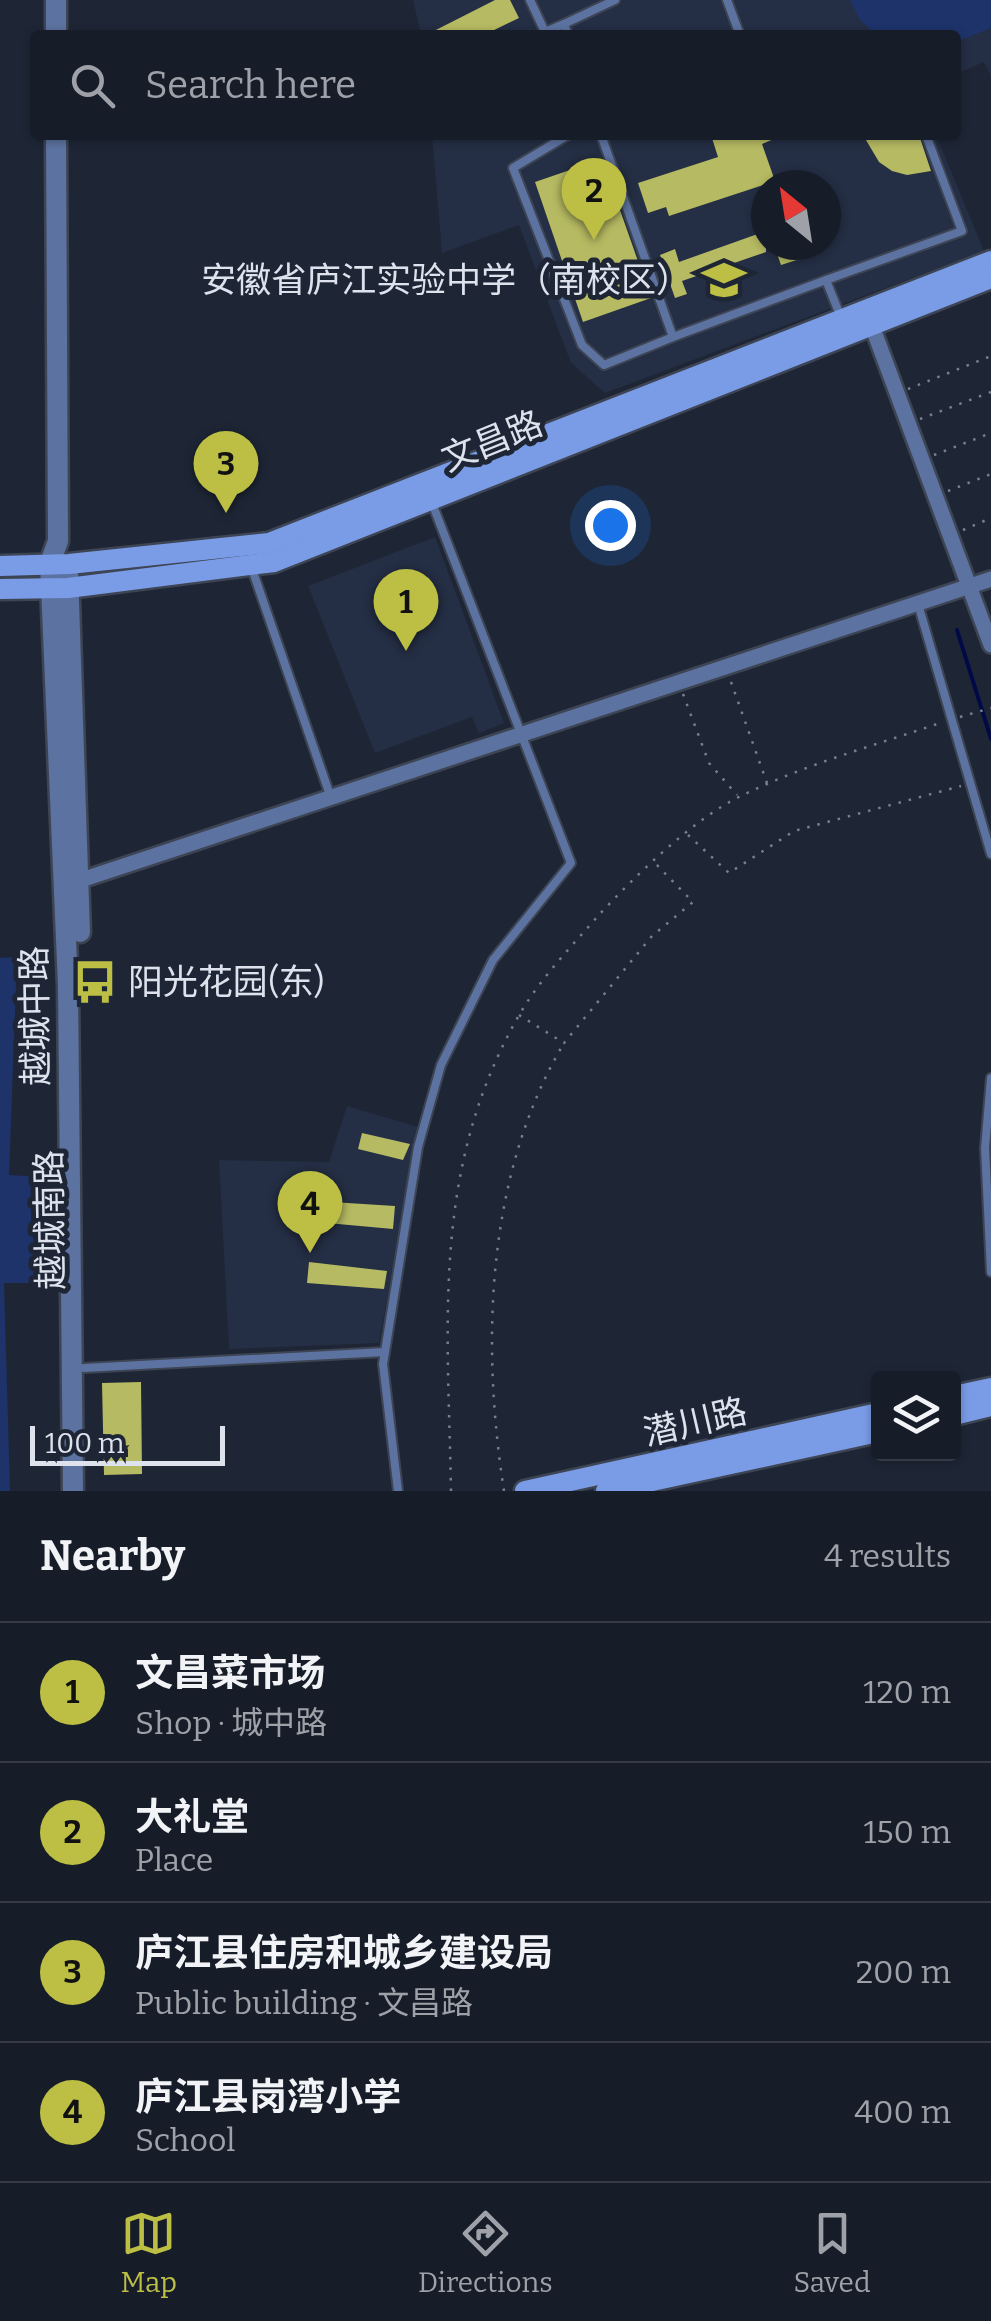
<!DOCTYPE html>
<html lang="en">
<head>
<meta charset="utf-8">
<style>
	:root { --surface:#161c28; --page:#1f2530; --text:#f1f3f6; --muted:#9ea1a8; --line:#353a45; --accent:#bcbf44 }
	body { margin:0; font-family:Bitter,"Noto Sans SC",serif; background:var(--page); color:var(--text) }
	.controls { position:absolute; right:30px; bottom:30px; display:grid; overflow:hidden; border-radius:10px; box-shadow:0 2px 8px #0004 }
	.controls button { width:90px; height:90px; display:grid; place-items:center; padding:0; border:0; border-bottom:2px solid var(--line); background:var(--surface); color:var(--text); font:50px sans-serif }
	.compass { position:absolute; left:751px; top:170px; width:90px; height:90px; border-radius:50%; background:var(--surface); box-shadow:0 2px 8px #0004; rotate:330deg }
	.scale { position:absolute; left:30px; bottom:25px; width:195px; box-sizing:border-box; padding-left:10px; border:5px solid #dde2ed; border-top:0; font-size:28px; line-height:35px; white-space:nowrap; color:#dde2ed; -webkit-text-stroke:8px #1e2636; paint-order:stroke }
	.you { position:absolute; left:610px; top:525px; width:35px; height:35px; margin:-25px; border:8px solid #fff; border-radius:50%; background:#1a73e8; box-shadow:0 0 0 15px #1a73e833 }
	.badge { display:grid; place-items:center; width:65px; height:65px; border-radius:50%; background:var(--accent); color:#111; font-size:32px; font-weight:700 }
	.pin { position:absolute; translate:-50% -82px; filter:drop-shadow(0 2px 5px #0008) }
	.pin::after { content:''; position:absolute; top:52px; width:35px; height:30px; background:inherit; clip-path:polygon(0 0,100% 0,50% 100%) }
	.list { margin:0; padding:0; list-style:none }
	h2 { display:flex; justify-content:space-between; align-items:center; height:130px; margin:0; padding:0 40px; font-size:42px }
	h2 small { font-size:32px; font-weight:400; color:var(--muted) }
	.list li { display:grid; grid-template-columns:65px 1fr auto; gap:30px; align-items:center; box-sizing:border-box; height:140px; padding:0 40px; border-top:2px solid var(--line) }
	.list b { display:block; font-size:38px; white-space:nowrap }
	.list p { margin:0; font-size:32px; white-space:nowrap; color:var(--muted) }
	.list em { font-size:32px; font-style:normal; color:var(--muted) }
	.icon { flex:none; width:55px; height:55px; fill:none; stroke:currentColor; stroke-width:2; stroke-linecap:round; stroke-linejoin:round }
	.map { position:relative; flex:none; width:991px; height:1491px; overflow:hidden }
	.search { position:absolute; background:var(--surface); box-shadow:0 2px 8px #0004; left:30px; right:30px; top:30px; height:110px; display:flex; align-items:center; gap:25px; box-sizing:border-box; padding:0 35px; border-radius:10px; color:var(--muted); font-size:38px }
	.sheet { height:690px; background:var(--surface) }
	nav { display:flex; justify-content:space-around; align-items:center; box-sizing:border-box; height:140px; border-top:2px solid var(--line); background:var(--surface); font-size:28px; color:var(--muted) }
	nav a { display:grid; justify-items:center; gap:5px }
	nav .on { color:var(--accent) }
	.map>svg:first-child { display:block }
</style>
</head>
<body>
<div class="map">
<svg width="991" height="1491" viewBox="0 0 991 1491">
	<rect width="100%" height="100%" fill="#1e2636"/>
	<!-- built -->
	<g fill="#242e44" fill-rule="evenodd">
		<path d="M413,0H991V76L984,62L956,74V35H421Z"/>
		<path d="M432,135H936L984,251L605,393L571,363L519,225L442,253ZM766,185H826V245H766Z"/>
		<path d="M435,537L504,723L479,733L472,717L375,753L308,586Z"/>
		<path d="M347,1106L418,1127L379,1343L229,1349L219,1160L329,1162Z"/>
	</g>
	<!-- green -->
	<g fill="#1d336a">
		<path d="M850,0H991V28L956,42V35H876L860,20Z"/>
		<path d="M17,957L9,1175L57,1178V1283H4L10,1491H0V958Z"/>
	</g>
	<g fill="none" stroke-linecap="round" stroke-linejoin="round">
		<!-- stream -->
		<path stroke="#010a47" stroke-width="4" d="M957,630L991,739"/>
	</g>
	<!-- building -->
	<g fill="#b6ba62">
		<path d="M495,0H510L519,18L484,35H426Z"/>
		<path d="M711,135H783L762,144L775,181L669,216L666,207L648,213L638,183L718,157Z"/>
		<path d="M863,135H919L931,171L907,175L892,171L879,162Z"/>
		<path d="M602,159L651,298L583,322L535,182Z"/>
		<path d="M766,231V252L682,281L687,294L675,298L660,255L675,249L679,262Z"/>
		<path d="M774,245H798L803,258L781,265Z"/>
		<path d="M362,1133L410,1144L403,1160L358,1149Z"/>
		<path d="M316,1201L395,1206L393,1229L316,1222Z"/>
		<path d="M309,1262L387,1271L384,1289L307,1283Z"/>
		<path d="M141,1382L142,1474L104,1475L102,1383Z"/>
	</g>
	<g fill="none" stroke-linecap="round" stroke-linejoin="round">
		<!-- service casing -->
		<g stroke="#3d4453" stroke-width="12">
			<g id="service">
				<path d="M530,0L545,32L564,24"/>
				<path d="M727,0L740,35"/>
				<path d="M568,35L564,24L615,0"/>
				<path d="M568,135L513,168L582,345L604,365L673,337"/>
				<path d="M601,135L673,337L826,280"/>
				<path d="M840,315L826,280L962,231L926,135"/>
				<path d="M251,566L331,798"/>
				<path d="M918,604L991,854"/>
				<path d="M991,1078L985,1148L991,1272"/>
				<path d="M84,1368L385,1352"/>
				<path d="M398,1491L383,1364L418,1147L441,1065L493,960L571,863L432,503"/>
			</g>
		</g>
		<!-- minor casing -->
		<g stroke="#3d4453" stroke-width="20">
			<g id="minor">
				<path d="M872,326L991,645"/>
				<path d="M69,884L991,579"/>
			</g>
		</g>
		<!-- tertiary casing -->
		<g stroke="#3d4453" stroke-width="25">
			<g id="tertiary">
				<path d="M56,0V35"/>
				<path d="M56,135L58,541L50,563L68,986L73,1491"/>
				<path d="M68,571L80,932"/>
			</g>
		</g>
		<!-- secondary casing -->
		<g stroke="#3d4453" stroke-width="25">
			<g id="secondary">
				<path d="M0,566L69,564L269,543L991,261"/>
				<path d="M0,589L68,588L274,562L991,278"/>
				<path d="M954,1396L991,1388"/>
				<path d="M954,1415L991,1406"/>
				<path d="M525,1491L878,1413"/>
				<path d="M606,1491L878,1432"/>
			</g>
		</g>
		<!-- path -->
		<g stroke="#787f8d" stroke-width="2.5" stroke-dasharray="2.5 8" stroke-linecap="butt">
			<path d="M908,389L991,356"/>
			<path d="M920,419L991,392"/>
			<path d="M934,455L991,433"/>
			<path d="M948,491L991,474"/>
			<path d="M963,530L991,518"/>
			<path d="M731,682L767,783"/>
			<path d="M683,694L709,763L737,795"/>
			<path d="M960,717L991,708"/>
			<path d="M688,835L729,873L794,831L961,786"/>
			<path d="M519,1015L564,1043L652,936L693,902L654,862"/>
			<path d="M451,1491C448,1323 431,1170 518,1017C539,980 570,948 598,916C634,877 695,817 743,795C806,764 876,745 943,722"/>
			<path d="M504,1491C481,1343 486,1174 564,1043"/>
		</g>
		<!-- service -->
		<use href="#service" stroke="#5c72a0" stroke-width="8"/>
		<!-- minor -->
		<use href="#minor" stroke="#5c72a0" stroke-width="15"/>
		<!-- tertiary -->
		<use href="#tertiary" stroke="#5c72a0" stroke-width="20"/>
		<!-- secondary -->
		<use href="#secondary" stroke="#7a9ce7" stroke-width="20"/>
	</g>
	<!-- icons -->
	<defs>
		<g id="school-bare" transform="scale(3.45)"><path d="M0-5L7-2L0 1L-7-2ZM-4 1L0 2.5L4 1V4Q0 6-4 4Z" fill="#bcbf44" stroke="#1e2636" stroke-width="2.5" paint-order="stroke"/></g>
		<g id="bus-bare" transform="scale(3.45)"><path d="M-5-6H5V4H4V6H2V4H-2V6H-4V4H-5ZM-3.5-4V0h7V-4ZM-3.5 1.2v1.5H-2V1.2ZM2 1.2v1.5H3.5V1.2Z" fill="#bcbf44" stroke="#1e2636" stroke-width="2.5" paint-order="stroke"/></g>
	</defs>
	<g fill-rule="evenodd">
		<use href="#school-bare" x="724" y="280"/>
		<use href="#bus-bare" x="95" y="982"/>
	</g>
	<g text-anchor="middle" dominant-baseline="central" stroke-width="10" stroke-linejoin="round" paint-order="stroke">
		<!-- poi labels -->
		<g font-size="35" fill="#dde2ed" stroke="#1e2636" text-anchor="end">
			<text x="691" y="280">安徽省庐江实验中学（南校区）</text>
			<text x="128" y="982" text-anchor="start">阳光花园(东)</text>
		</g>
		<!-- street labels -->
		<g font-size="35" fill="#dde2ed" stroke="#1e2636">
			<text transform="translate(492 441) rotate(-22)">文昌路</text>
			<text transform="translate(35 1016) rotate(-91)">越城中路</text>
			<text transform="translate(50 1220) rotate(-91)">越城南路</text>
			<text transform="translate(695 1422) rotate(-13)">潜川路</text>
		</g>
	</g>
</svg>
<div class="controls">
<button><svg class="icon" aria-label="layers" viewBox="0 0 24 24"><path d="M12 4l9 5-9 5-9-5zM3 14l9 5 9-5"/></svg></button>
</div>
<svg class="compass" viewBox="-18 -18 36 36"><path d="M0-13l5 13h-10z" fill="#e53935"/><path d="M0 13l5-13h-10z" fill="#9ea1a8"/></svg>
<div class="scale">100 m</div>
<div class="you"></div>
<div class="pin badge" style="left:406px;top:651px">1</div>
<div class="pin badge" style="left:594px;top:240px">2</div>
<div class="pin badge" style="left:226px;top:513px">3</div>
<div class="pin badge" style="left:310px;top:1253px">4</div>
<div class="search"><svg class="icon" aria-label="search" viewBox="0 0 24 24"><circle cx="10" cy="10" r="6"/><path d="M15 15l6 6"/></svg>Search here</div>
</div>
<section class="sheet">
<h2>Nearby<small>4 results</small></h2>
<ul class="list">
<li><span class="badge">1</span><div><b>文昌菜市场</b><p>Shop · 城中路</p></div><em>120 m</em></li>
<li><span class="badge">2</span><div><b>大礼堂</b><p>Place</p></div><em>150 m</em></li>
<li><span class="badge">3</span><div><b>庐江县住房和城乡建设局</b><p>Public building · 文昌路</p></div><em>200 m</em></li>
<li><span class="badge">4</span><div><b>庐江县岗湾小学</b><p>School</p></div><em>400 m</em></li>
</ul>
</section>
<nav>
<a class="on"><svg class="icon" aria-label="map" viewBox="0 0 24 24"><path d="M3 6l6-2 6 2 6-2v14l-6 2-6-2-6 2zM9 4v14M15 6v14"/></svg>Map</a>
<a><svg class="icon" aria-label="directions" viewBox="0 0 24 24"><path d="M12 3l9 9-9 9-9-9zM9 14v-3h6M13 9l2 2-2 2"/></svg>Directions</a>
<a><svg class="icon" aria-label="saved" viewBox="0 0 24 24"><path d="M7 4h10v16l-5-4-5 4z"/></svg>Saved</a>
</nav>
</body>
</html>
